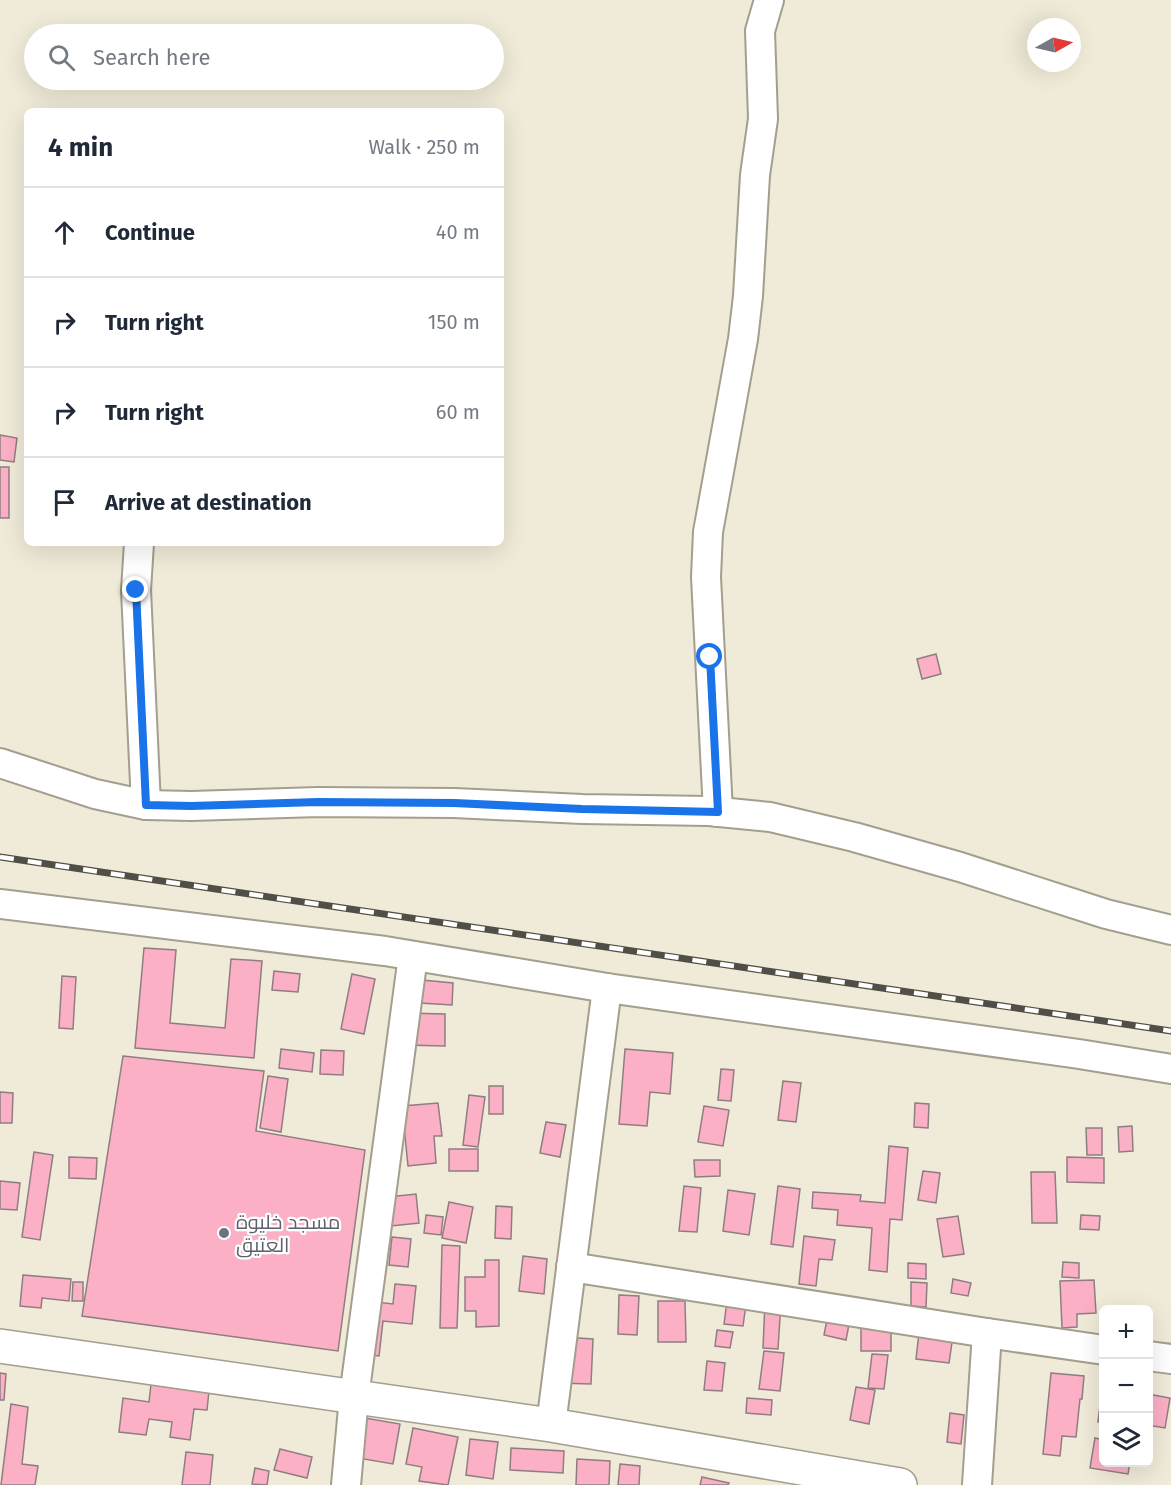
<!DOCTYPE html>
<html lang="en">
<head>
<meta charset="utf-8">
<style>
	:root { --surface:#fff; --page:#f6f6f7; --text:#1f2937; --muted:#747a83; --line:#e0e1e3 }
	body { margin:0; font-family:"Fira Sans",Cairo,sans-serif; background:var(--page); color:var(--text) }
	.controls { position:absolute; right:18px; bottom:18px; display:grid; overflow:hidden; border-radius:9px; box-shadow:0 6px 24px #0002 }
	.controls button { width:54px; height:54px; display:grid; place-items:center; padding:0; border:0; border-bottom:2px solid var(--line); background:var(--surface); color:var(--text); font:30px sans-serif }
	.compass { position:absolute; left:1027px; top:18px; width:54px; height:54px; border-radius:50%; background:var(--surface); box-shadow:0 6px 24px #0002; rotate:82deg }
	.stop { position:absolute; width:18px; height:18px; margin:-14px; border:4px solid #1a73e8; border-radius:50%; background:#fff }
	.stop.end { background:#1a73e8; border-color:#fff; box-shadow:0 2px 6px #0008 }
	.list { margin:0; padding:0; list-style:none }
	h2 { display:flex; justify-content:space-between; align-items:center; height:78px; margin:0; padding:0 24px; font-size:26px }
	h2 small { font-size:20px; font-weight:400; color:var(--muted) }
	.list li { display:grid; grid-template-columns:39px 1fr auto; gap:18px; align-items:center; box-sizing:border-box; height:90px; padding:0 24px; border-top:2px solid var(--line) }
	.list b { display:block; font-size:22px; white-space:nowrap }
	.list em { font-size:20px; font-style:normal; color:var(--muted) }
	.icon { flex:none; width:33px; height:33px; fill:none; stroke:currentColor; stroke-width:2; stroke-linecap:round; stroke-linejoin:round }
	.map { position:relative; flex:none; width:1171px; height:1485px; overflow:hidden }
	.search { position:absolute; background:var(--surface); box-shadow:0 6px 24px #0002; left:24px; top:24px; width:480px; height:66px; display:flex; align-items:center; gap:15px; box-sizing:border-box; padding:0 21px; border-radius:33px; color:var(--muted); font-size:22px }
	.panel { position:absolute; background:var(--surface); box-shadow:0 6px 24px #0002; left:24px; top:108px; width:480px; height:438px; border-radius:9px }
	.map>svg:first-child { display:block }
</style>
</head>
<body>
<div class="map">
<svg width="1171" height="1485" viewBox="0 0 1171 1485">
	<rect width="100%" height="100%" fill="#f0ead8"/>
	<!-- building -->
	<g fill="#fbb0c6" stroke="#907d82" stroke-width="1.5">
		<path d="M0,435L17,438L14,462L0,460Z"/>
		<rect x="0" y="467" width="9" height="51"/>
		<path d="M936,654L941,674L922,679L917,659Z"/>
		<path d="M144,948L176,950L170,1023L225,1028L231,959L262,961L254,1058L135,1048Z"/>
		<path d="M274,971L300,974L298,992L272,990Z"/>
		<path d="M352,974L375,979L364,1034L341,1029Z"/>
		<path d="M62,976L76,977L73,1029L59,1028Z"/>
		<path d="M422,980L453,983L452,1005L420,1003Z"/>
		<path d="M406,1013L445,1014V1046L405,1045Z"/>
		<path d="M281,1049L314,1053L312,1072L279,1068Z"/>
		<path d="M625,1049L673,1053L670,1094L650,1092L647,1126L619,1124Z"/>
		<path d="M321,1050L344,1051L343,1075L320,1074Z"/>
		<path d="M123,1056L264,1071L256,1131L365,1150L338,1351L82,1316Z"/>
		<path d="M721,1069L734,1070L731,1101L718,1100Z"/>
		<path d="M268,1076L288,1079L281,1132L260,1128Z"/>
		<path d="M783,1081L801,1083L796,1122L778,1120Z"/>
		<rect x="489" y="1086" width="14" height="28"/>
		<path d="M0,1092L13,1093L12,1123H0Z"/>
		<path d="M469,1095L485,1097L478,1147L463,1145Z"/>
		<path d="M438,1103L442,1136H434L436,1163L408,1166L402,1106Z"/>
		<path d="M915,1103L929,1104L928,1128L914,1127Z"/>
		<path d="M704,1106L729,1110L723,1146L698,1142Z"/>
		<path d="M546,1122L566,1125L560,1157L540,1153Z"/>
		<path d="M1132,1126L1133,1151L1119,1152L1118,1127Z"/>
		<path d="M1086,1128H1102V1155H1087Z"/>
		<path d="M889,1146L908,1148L902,1220L890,1219L887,1272L869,1270L872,1228L837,1225L838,1210L812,1208L813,1192L861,1195L860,1201L885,1203Z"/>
		<rect x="449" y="1149" width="29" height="22"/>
		<path d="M34,1152L53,1155L40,1240L22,1237Z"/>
		<path d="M69,1157L97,1158L96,1179L69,1178Z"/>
		<path d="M1067,1157L1104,1158V1183L1067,1182Z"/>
		<path d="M694,1160H720V1176L695,1177Z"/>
		<path d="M923,1171L940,1173L936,1203L918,1200Z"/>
		<path d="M1031,1172H1055L1057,1223H1032Z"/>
		<path d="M0,1181L20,1183L17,1210L0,1209Z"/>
		<path d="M684,1186L701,1188L697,1232L679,1231Z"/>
		<path d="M778,1186L800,1189L793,1247L771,1244Z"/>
		<path d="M728,1190L755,1194L749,1235L723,1231Z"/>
		<path d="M416,1194L419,1223L391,1226L388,1197Z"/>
		<path d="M449,1202L473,1207L466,1243L442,1238Z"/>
		<path d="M496,1206L512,1207L511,1239L495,1238Z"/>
		<path d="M426,1215L443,1217L441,1235L424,1233Z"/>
		<path d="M1081,1215L1100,1216L1099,1230L1080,1229Z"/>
		<path d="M958,1216L964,1254L943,1257L937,1219Z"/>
		<path d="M804,1236L835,1240L832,1260L819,1259L816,1286L799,1284Z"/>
		<path d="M392,1237L411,1239L408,1267L389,1265Z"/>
		<path d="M442,1245L460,1246L457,1328H440Z"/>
		<path d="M523,1256L547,1259L544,1294L519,1291Z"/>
		<path d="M485,1260H499V1326L476,1327V1311H465V1277H485Z"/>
		<path d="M1063,1262L1079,1263V1278L1062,1277Z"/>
		<path d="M908,1263L926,1264V1279L908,1278Z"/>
		<path d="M23,1275L71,1279L69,1301L42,1298L41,1308L20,1306Z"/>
		<path d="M953,1279L971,1283L968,1296L951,1293Z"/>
		<path d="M1094,1280L1096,1313L1077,1314V1327L1062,1328L1060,1281Z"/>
		<path d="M73,1282H83V1301H72Z"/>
		<path d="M911,1282L927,1283L926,1307L911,1306Z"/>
		<path d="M395,1284L416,1286L412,1324L383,1321L379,1356L363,1354L368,1301L393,1304Z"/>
		<path d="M728,1294L747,1297L743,1326L724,1324Z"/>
		<path d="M619,1295L639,1296L637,1335L618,1334Z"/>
		<path d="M658,1301H685L686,1342H658Z"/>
		<path d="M765,1302H781L778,1349L763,1348Z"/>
		<path d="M829,1310L851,1314L846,1340L824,1335Z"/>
		<rect x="861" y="1319" width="30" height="32"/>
		<path d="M920,1324L954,1329L949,1363L916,1359Z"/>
		<path d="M717,1330L733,1332L730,1348L715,1346Z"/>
		<path d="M562,1337L593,1339L591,1384L558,1383Z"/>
		<path d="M764,1351L784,1353L780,1391L759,1389Z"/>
		<path d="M872,1354L888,1355L884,1389L868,1388Z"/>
		<path d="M707,1361L725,1363L722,1391L704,1390Z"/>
		<path d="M0,1373L6,1374L4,1400H0Z"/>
		<path d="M1051,1373L1084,1376L1082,1399H1080L1076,1437L1062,1436L1060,1456L1043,1454Z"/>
		<path d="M151,1384L209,1391L207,1410L194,1409L190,1440L170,1437L172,1422L149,1419L146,1435L119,1432L123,1398L149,1402Z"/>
		<path d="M856,1387L875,1390L869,1424L850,1420Z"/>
		<path d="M1102,1389H1104V1423L1098,1422Z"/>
		<path d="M1148,1394L1170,1398L1165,1428L1148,1425Z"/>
		<path d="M747,1398L772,1400L771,1415L746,1413Z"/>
		<path d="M11,1404L28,1407L22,1464L38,1466L35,1485H1Z"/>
		<path d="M950,1413L964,1415L961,1444L947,1442Z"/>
		<path d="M359,1417L400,1424L393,1464L352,1457Z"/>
		<path d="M413,1428L458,1437L448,1485L419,1481L422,1467L406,1464Z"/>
		<path d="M1095,1438L1104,1440V1462H1130L1128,1474L1090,1468Z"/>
		<path d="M470,1439L498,1442L493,1479L466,1475Z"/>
		<path d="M511,1448L564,1451L563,1473L510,1470Z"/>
		<path d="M280,1449L312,1457L307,1478L274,1470Z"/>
		<path d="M186,1452L213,1455L210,1485H182Z"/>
		<path d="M577,1459L610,1461L609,1485H576Z"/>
		<path d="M620,1464L640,1466L639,1485H618Z"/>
		<path d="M255,1468L269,1471L267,1485L252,1484Z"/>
		<path d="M702,1477L729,1483L728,1485H700Z"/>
	</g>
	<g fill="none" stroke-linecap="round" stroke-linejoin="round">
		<!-- minor casing -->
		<g stroke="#a39e8d" stroke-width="32">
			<g id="minor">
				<path d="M139,543L136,590L146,805"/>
				<path d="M0,763L95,794L146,805L191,806L318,802L454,803L582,809L709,811L770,817L854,837L960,867L1106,914L1171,930"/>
				<path d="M718,812L706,577L708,532L743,339L748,296L755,175L763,119L760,31L769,0"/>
				<path d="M0,904L385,951L607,988L1079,1054L1171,1069"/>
				<path d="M571,1267L987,1333L1104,1350"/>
				<path d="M1148,1356L1171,1359"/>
				<path d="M551,1425L607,988"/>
				<path d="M346,1485L354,1397L413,956"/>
				<path d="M977,1485L987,1333"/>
			</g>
		</g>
		<!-- tertiary casing -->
		<g stroke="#a39e8d" stroke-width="36">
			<path id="tertiary" d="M0,1346L551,1425L900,1485"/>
		</g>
		<!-- minor -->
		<use href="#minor" stroke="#fff" stroke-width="28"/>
		<!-- tertiary -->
		<use href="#tertiary" stroke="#fff" stroke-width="33"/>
		<!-- rail casing -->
		<g stroke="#514e45" stroke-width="7">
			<path id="rail" d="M0,857L1171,1031"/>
		</g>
		<!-- rail -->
		<use href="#rail" stroke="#fff" stroke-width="4.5" stroke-dasharray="14" stroke-linecap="butt"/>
	</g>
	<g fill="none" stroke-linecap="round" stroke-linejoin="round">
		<!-- route -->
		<path stroke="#1a73e8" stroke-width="8" d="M136,590L146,805L191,806L318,802L454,803L582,809L718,812L710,657"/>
	</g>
	<!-- markers -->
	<circle fill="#6b7280" stroke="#fff" stroke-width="2" cx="224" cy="1233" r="6"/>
	<g text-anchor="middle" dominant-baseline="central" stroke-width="4.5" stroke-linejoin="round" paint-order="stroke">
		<!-- worship labels -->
		<g font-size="20" fill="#5b616d" stroke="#fff" text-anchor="start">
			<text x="236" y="1222">مسجد خليوة<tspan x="236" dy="23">العتيق</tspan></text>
		</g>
	</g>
</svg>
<div class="controls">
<button>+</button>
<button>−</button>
<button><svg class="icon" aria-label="layers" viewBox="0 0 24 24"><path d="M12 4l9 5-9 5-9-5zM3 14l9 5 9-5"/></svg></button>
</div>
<svg class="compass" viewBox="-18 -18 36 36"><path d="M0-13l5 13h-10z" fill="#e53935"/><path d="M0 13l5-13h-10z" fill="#747a83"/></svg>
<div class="stop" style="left:710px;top:657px"></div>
<div class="stop end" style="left:136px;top:590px"></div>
<div class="search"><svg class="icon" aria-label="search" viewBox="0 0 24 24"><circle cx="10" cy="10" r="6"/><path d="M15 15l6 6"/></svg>Search here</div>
<section class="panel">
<h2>4 min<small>Walk · 250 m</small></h2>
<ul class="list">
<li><svg class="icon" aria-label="ahead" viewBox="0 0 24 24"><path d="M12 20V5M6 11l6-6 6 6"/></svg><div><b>Continue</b></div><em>40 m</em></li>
<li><svg class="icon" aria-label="right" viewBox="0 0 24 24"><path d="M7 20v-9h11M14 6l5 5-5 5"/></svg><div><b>Turn right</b></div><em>150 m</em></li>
<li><svg class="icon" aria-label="right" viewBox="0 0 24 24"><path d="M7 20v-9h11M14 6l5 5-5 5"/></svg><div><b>Turn right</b></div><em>60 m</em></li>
<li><svg class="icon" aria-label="arrive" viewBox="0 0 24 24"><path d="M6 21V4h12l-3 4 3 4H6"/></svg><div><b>Arrive at destination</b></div></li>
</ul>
</section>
</div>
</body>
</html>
